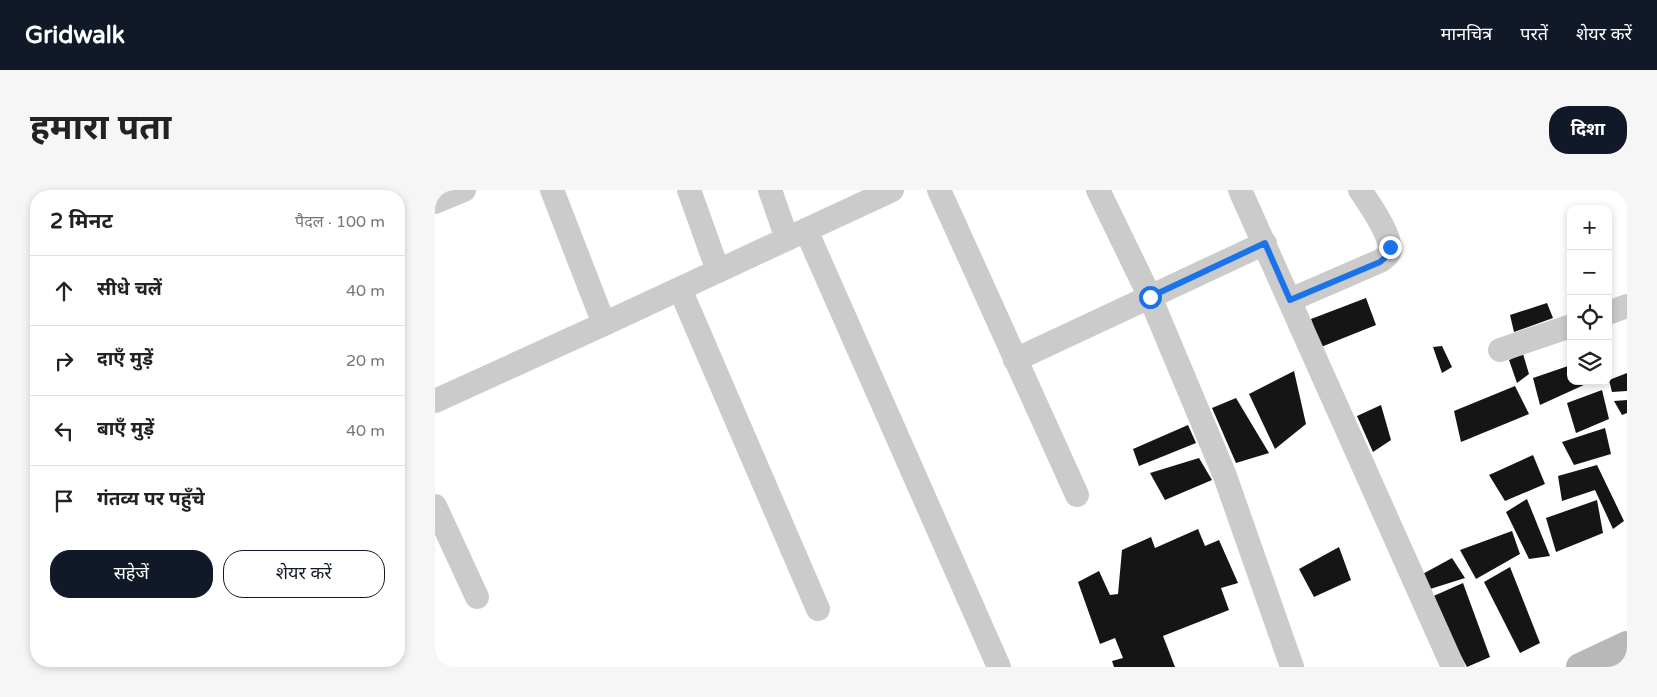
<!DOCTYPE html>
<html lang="hi">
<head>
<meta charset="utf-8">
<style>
	:root { --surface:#fff; --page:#f6f6f6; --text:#222; --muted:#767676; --line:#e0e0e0; --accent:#111827 }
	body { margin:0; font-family:"Varela Round","Noto Sans Devanagari",sans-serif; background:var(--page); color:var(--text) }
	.controls { position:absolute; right:15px; top:15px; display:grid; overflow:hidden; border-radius:10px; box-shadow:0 2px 8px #0003 }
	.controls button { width:45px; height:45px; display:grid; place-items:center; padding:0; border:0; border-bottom:1px solid var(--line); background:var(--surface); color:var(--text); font:25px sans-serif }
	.stop { position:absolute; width:15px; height:15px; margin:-11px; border:4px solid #1a73e8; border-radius:50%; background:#fff }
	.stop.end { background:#1a73e8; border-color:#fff; box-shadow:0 1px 5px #0008 }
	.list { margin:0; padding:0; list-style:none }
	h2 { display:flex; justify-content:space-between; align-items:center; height:65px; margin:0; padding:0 20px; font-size:21px }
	h2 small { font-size:16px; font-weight:400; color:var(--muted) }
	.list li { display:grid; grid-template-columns:32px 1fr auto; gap:15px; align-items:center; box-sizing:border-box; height:70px; padding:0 20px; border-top:1px solid var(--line) }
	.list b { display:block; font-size:19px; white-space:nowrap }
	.list em { font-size:16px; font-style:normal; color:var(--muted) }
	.actions { display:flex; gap:10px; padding:15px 20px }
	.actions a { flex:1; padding:11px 0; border:1px solid var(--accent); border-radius:20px; text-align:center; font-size:18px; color:var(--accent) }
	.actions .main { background:var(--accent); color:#fff }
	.icon { flex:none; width:28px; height:28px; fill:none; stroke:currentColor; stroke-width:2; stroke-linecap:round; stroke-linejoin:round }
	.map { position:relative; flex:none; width:1192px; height:477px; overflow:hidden; border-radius:20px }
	header { display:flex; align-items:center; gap:30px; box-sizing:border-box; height:70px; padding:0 25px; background:var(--accent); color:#fff }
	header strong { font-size:24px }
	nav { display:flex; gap:28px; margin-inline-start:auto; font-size:18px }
	.intro { display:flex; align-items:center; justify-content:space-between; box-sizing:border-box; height:120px; padding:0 30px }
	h1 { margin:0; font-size:35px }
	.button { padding:12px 22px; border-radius:20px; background:var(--accent); color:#fff; font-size:18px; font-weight:700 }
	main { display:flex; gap:30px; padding:0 30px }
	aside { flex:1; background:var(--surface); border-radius:20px; box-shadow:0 2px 8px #0003 }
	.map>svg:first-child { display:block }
</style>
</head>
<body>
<header>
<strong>Gridwalk</strong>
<nav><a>मानचित्र</a><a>परतें</a><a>शेयर करें</a></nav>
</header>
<div class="intro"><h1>हमारा पता</h1><a class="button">दिशा</a></div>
<main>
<aside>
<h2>2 मिनट<small>पैदल · 100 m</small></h2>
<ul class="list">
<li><svg class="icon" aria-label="ahead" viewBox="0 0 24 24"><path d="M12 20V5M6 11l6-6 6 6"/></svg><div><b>सीधे चलें</b></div><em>40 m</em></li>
<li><svg class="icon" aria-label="right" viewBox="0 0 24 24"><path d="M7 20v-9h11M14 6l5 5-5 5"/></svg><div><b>दाएँ मुड़ें</b></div><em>20 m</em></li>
<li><svg class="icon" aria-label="left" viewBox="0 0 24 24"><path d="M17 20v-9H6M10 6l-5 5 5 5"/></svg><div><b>बाएँ मुड़ें</b></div><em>40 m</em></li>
<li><svg class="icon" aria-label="arrive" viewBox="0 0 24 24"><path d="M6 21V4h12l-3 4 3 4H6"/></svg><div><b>गंतव्य पर पहुँचे</b></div></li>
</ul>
<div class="actions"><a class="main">सहेजें</a><a>शेयर करें</a></div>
</aside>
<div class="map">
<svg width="1192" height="477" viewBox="0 0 1192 477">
	<rect width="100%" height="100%" fill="#fff"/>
	<!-- building -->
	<g fill="#151515">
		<path d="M931,108L941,135L886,157L876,129Z"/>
		<path d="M1112,113L1118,128L1079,142L1075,125Z"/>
		<path d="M1007,156L1017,177L1007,183L998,157Z"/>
		<path d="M1088,164L1094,184L1082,193L1074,170Z"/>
		<path d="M1136,175V191H1151V194L1105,215L1098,188Z"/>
		<path d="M859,181L871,234L840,259L814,204Z"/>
		<path d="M1192,183V201L1177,202L1174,190Z"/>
		<path d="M1080,196L1094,224L1026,252L1019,221Z"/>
		<path d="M1167,200L1174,229L1141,243L1132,213Z"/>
		<path d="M801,208L834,263L801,273L777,218Z"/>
		<path d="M1192,210V223L1187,225L1179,211Z"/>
		<path d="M946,215L956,250L938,262L922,226Z"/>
		<path d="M753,235L761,253L704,276L698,259Z"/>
		<path d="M1170,238L1176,264L1139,275L1127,252Z"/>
		<path d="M1098,265L1110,294L1070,311L1054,285Z"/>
		<path d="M764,268L777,290L730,310L715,283Z"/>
		<path d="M1162,275L1189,331L1178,339L1160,300L1127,311L1123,286Z"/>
		<path d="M1092,309L1115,366L1094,369L1071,322Z"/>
		<path d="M1162,310L1168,343L1121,362L1111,328Z"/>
		<path d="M763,339L770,356L784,350L803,393L786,398L794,420L728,446L740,477H679L677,471L688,468L680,448L665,454L643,392L664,381L675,405L683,404L687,360L716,347L720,358Z"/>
		<path d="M1077,341L1085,364L1041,389L1025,360Z"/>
		<path d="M904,357L916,390L879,407L864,379Z"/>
		<path d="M1017,368L1030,388L992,400L984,386Z"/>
		<path d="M1075,377L1105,453L1085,463L1049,392Z"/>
		<path d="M1028,393L1055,467L1032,477L994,408Z"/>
	</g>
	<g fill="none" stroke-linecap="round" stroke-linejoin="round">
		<!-- street -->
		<g stroke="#cbcbcb" stroke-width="24">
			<path d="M117,0L169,134"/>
			<path d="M254,0L283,81"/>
			<path d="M335,0L352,49"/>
			<path d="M504,0L642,305"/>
			<path d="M663,0L715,107L790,286L857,477"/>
			<path d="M805,0L1018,477"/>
			<path d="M0,12L29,0"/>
			<path d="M371,40L564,477"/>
			<path d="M245,99L383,419"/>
			<path d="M855,110L945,71C948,69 952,67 954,63C960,50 933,12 925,0"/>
			<path d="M1173,123L1192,116"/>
			<path d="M1065,160L1136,136"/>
			<path d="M580,170L830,53"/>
			<path d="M0,211L169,134L457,0"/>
			<path d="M0,316L42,407"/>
		</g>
		<!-- secondary -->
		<path stroke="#b8b8b8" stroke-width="28" d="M1145,477L1192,455"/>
	</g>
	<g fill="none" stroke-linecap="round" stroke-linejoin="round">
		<!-- route -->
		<path stroke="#1a73e8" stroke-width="6" d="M715,107L830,53L855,110L945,72L953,65L955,57"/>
	</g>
</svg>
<div class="controls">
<button>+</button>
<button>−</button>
<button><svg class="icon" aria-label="locate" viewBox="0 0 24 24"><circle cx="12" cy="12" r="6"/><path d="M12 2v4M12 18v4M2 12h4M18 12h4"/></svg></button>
<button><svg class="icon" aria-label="layers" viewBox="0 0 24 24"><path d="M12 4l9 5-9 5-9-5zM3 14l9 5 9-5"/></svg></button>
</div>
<div class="stop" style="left:715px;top:107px"></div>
<div class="stop end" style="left:955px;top:57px"></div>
</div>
</main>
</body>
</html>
